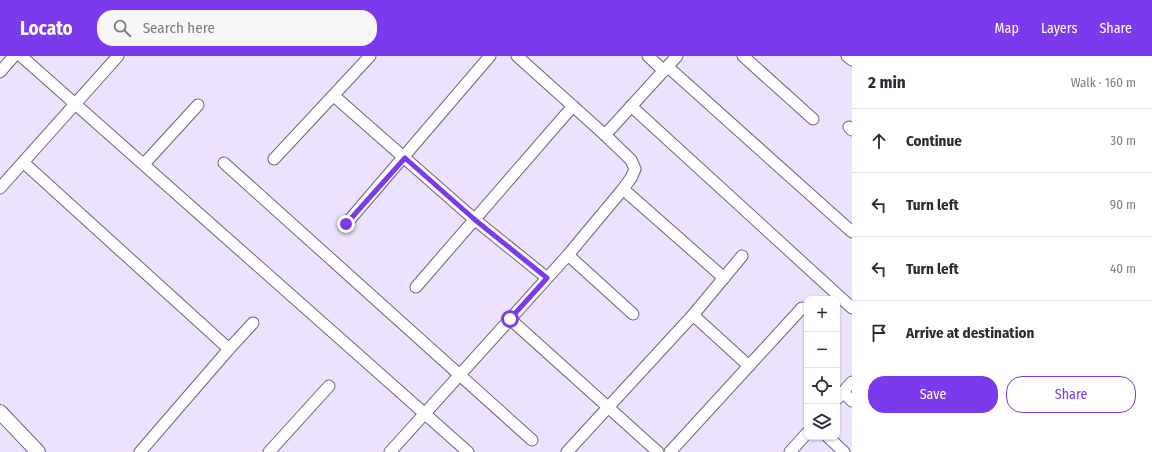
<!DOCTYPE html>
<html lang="en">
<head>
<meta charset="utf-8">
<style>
	:root { --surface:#fff; --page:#f7f7f7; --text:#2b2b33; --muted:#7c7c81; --line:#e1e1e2; --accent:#7c3aed }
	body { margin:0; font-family:"Fira Sans Condensed",sans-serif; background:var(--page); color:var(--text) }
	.controls { position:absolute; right:12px; bottom:12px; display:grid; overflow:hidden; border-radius:8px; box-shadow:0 1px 3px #0004 }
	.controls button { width:36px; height:36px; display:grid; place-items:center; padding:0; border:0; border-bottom:1px solid var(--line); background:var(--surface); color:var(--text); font:20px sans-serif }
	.stop { position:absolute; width:12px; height:12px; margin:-9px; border:3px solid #7c3aed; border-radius:50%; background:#fff }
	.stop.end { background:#7c3aed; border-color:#fff; box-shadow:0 1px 4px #0008 }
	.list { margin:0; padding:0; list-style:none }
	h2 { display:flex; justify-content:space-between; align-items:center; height:52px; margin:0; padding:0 16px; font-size:17px }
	h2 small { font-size:13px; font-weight:400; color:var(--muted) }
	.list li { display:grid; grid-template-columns:26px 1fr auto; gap:12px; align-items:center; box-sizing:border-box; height:64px; padding:0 16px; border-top:1px solid var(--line) }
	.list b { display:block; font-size:15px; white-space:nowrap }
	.list em { font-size:13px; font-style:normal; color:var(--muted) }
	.actions { display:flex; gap:8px; padding:12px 16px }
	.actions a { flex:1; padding:9px 0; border:1px solid var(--accent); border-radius:16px; text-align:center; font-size:14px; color:var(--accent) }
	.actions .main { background:var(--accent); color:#fff }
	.icon { flex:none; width:22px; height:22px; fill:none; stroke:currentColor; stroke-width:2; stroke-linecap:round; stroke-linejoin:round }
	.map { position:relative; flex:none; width:852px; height:396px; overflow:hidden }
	header { display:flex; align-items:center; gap:24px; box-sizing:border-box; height:56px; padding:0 20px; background:var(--accent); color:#fff }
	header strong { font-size:19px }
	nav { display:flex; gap:22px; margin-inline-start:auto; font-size:14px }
	.search { width:280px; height:36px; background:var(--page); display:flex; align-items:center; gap:10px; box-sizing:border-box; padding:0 14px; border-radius:16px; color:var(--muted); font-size:15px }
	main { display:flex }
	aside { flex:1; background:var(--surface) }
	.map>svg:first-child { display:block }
</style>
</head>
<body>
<header>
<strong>Locato</strong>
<div class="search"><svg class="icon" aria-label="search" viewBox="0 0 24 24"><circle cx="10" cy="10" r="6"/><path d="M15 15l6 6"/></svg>Search here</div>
<nav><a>Map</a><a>Layers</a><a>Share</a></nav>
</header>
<main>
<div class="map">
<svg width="852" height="396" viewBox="0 0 852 396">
	<rect width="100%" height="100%" fill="#ece2fd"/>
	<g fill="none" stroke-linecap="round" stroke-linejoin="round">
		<!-- minor casing -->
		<g stroke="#6d627f" stroke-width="13">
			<g id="minor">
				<path d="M21,0L468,396"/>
				<path d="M648,0L664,15"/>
				<path d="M743,0L813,63"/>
				<path d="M847,0L852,4"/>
				<path d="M668,11L852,176"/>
				<path d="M0,16L14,0"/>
				<path d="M334,40L474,163L547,222"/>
				<path d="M631,50L852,252"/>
				<path d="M849,71L852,74"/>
				<path d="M605,79L677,0"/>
				<path d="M274,103L370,0"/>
				<path d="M23,106L229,293"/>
				<path d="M224,107L532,384"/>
				<path d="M144,108L198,49"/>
				<path d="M0,132L118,0"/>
				<path d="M623,133L724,222"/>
				<path d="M346,168L490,0"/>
				<path d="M568,199L633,258"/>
				<path d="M416,231L573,50"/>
				<path d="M693,259L749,310"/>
				<path d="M510,263L658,396"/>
				<path d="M843,336L852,345"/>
				<path d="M837,343L852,326"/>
				<path d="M828,381L844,396"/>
				<path d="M140,396L229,293L253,267"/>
				<path d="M269,396L329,330"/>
				<path d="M390,396L568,199L623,133L631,122L635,113L631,104L605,79L517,0"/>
				<path d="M567,396L693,259L742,200"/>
				<path d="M670,396L802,252"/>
				<path d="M790,396L807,377"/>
			</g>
		</g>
		<!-- tertiary casing -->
		<g stroke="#6d627f" stroke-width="16">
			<path id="tertiary" d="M0,356L38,396"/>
		</g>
		<!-- minor -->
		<use href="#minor" stroke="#fff" stroke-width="11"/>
		<!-- tertiary -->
		<use href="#tertiary" stroke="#fff" stroke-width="14"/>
	</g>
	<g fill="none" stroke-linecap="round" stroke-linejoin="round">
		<!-- route -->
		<path stroke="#7c3aed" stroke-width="5" d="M346,168L405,102L474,163L547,222L510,263"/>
	</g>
</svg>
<div class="controls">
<button>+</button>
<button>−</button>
<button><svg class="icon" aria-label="locate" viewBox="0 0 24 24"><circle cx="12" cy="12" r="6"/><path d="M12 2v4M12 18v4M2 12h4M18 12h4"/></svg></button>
<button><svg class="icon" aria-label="layers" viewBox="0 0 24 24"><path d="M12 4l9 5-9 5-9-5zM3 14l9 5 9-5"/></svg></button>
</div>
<div class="stop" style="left:510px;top:263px"></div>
<div class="stop end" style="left:346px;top:168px"></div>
</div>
<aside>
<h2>2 min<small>Walk · 160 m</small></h2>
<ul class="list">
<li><svg class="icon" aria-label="ahead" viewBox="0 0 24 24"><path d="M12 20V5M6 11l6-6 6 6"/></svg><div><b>Continue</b></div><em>30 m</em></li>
<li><svg class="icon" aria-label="left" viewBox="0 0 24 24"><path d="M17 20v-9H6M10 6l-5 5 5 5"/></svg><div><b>Turn left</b></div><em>90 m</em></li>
<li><svg class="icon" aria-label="left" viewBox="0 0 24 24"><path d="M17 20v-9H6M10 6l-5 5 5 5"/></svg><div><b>Turn left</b></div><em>40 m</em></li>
<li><svg class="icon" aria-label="arrive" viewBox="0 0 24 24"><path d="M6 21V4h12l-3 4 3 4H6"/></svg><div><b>Arrive at destination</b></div></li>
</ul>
<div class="actions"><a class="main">Save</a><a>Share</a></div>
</aside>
</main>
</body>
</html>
